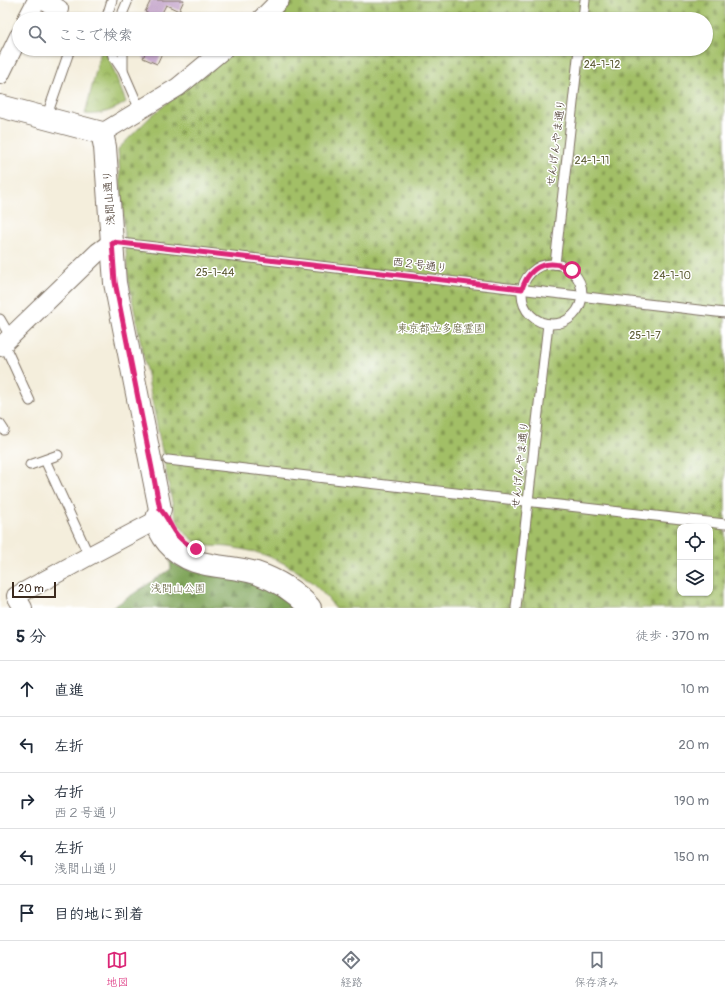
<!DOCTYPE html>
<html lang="ja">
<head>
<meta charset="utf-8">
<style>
	:root { --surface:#fff; --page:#f2f2f3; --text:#1f2937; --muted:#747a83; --line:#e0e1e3; --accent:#db2777 }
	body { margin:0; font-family:Pangolin,"Klee One",sans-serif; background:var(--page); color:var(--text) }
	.controls { position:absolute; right:12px; bottom:12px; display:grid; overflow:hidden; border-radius:8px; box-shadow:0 1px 3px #0004 }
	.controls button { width:36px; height:36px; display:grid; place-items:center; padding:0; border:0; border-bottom:1px solid var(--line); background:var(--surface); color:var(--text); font:20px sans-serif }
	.scale { position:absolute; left:12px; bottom:10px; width:44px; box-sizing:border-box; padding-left:4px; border:2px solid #3b2a1e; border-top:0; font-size:11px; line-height:14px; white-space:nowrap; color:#3b2a1e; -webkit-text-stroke:3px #fff; paint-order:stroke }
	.stop { position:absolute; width:12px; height:12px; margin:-9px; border:3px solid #db2777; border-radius:50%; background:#fff }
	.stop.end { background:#db2777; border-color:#fff; box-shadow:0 1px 4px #0008 }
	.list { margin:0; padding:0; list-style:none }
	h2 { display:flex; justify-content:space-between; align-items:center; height:52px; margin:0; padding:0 16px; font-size:17px }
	h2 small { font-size:13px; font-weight:400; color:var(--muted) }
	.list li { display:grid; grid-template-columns:26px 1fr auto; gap:12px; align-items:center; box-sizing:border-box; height:56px; padding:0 16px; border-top:1px solid var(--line) }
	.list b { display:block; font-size:15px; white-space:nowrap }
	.list p { margin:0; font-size:13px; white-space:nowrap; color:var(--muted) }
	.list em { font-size:13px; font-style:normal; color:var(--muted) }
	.icon { flex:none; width:22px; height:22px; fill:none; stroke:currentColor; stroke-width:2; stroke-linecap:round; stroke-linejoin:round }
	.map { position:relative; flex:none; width:725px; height:608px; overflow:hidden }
	.search { position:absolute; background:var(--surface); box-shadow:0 1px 3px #0004; left:12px; right:12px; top:12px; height:44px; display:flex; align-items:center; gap:10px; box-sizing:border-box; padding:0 14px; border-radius:22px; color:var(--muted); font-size:15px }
	.sheet { height:332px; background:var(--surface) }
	nav { display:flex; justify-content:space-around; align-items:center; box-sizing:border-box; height:56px; border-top:1px solid var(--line); background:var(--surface); font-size:11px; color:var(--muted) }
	nav a { display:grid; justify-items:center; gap:2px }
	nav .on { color:var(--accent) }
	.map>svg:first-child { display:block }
</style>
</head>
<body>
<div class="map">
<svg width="725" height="608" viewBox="0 0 725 608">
	<defs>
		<pattern id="forest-firs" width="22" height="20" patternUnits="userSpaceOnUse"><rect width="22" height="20" fill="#81a65b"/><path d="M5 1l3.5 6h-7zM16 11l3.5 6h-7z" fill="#6b874b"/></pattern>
		<pattern id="cemetery-stones" width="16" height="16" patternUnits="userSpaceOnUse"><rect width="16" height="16" fill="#a2bf66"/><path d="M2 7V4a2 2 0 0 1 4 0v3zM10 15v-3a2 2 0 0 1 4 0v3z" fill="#859b53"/></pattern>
		<pattern id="park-crowns" width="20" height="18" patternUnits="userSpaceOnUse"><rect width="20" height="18" fill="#a2bf66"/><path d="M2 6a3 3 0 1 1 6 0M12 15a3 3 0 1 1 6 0" fill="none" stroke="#859b53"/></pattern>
	</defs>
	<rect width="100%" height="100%" fill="#fff"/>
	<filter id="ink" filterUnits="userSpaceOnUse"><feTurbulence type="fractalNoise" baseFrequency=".025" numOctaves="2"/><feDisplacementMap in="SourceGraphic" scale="8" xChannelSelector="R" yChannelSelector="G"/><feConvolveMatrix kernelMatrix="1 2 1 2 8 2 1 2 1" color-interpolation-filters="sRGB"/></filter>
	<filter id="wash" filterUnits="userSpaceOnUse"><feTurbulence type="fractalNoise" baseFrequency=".012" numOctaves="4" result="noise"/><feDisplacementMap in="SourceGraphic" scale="16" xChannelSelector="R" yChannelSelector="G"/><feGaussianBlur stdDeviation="0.9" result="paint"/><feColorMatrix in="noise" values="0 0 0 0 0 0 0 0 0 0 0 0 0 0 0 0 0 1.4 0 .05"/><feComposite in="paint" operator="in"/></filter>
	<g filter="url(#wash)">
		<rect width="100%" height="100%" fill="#f4eedc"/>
		<!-- forest -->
		<path fill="url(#forest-firs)" stroke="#5e683c" d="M170,561L178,566L189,570L236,577L272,589L298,608H112L171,569Z"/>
		<!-- cemetery -->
		<path fill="url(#cemetery-stones)" stroke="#6e7442" fill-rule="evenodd" d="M290,0H725V608H335C318,584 293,565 265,555C253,551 241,549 229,547C221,546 212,547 204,545C188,540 179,527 174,512L128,278L118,149L151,116L234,49H706V19H271ZM680,527H710V593H680Z"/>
		<!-- park -->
		<path fill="url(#park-crowns)" stroke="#6e7442" d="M101,51H106L126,102C115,110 98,116 85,114Z"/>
		<g id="blocks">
			<!-- building -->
			<g fill="#c1a0c7">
				<path d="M151,0H184L179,11L166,5L162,13L174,19H160L145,12Z"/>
				<path d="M147,49H155L162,53L157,64L143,58Z"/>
			</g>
		</g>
	</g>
	<g filter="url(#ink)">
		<use href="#blocks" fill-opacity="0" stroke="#7c6f60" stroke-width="1"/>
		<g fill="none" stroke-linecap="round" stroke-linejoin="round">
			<!-- service casing -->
			<g stroke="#7c6f60" stroke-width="11">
				<g id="service">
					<path d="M107,19L108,13L112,0"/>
					<path d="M123,19V12L128,0"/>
					<path d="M583,19L585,0"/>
					<path d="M111,49L113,56L123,71L140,110"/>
					<path d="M123,49V70"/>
					<path d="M46,118L70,49"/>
					<path d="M112,242L725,313"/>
					<circle cx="552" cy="294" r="30"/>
					<path d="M555,264L579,49"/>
					<path d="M0,319L11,338"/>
					<path d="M4,344L30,401"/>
					<path d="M0,424L4,430"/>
					<path d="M45,460L89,556"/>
					<path d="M168,460L725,524"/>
					<path d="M30,465L58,455"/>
					<path d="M516,608L548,324"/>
				</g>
			</g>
			<!-- minor casing -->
			<g stroke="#7c6f60" stroke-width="20">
				<g id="minor">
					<path d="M42,0L59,9"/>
					<path d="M27,19L37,0"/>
					<path d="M261,19L280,0"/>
					<path d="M0,75L19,36"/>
					<path d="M102,133L178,87L224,49"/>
					<path d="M0,347L98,252L112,242"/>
					<path d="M23,608L16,596L89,556L157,520"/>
				</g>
			</g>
			<!-- tertiary casing -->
			<g stroke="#7c6f60" stroke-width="24">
				<path id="tertiary" d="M0,106L102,133L105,147L115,283L160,509C159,512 157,517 157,521C158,529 163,537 168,543C192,571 225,563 256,573C277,580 296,592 310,608"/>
			</g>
			<!-- service -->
			<use href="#service" stroke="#fff" stroke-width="9"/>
			<!-- minor -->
			<use href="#minor" stroke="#fff" stroke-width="18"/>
			<!-- tertiary -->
			<use href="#tertiary" stroke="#fff" stroke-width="22"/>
		</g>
	</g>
	<g fill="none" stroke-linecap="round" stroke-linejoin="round" filter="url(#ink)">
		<!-- route -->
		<path stroke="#db2777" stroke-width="5" d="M196,549C188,545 179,539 174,531C169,523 167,516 160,509L115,282L112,242L522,289C530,264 550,258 572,270"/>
	</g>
	<g text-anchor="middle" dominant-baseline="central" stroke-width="3" stroke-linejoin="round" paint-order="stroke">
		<!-- park labels -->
		<g font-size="11" fill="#5f5e37" stroke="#fff">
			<text x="602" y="64">24-1-12</text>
			<text x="592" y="160">24-1-11</text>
			<text x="215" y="272">25-1-44</text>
			<text x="672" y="275">24-1-10</text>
			<text x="441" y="328">東京都立多磨霊園</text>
			<text x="645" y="335">25-1-7</text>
			<text x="178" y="588">浅間山公園</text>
		</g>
		<!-- street labels -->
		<g font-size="11" fill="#3b2a1e" stroke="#fff">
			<text transform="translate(556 143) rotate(-83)">せんげんやま通り</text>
			<text transform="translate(109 198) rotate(-94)">浅間山通り</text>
			<text transform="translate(420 265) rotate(7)">西２号通り</text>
			<text transform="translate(520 465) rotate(-84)">せんげんやま通り</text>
		</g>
	</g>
</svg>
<div class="controls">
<button><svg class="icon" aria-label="locate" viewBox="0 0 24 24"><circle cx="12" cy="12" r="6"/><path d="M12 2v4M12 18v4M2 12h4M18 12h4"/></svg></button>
<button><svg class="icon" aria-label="layers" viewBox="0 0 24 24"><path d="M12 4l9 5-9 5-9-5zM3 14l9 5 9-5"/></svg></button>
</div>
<div class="scale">20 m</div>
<div class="stop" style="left:572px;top:270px"></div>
<div class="stop end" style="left:196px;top:549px"></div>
<div class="search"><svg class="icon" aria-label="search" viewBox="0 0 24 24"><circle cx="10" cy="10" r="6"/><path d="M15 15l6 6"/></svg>ここで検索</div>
</div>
<section class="sheet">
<h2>5 分<small>徒歩 · 370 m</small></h2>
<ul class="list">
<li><svg class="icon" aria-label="ahead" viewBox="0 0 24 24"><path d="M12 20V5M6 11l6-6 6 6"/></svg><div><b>直進</b></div><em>10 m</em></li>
<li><svg class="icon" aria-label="left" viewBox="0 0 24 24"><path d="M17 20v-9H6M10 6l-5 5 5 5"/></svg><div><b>左折</b></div><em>20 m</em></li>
<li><svg class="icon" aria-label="right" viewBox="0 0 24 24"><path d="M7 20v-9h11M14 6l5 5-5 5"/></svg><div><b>右折</b><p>西２号通り</p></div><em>190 m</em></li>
<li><svg class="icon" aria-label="left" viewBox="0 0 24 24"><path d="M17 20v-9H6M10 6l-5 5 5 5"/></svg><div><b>左折</b><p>浅間山通り</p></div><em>150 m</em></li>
<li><svg class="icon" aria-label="arrive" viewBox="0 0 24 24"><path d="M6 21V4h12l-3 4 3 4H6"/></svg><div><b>目的地に到着</b></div></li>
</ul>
</section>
<nav>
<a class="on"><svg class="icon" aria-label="map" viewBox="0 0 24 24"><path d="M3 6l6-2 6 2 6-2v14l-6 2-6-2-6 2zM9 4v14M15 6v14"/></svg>地図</a>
<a><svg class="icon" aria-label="directions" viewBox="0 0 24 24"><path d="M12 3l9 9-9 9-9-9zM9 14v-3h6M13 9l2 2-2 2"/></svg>経路</a>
<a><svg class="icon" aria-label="saved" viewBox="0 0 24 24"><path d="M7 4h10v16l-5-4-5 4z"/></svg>保存済み</a>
</nav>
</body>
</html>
